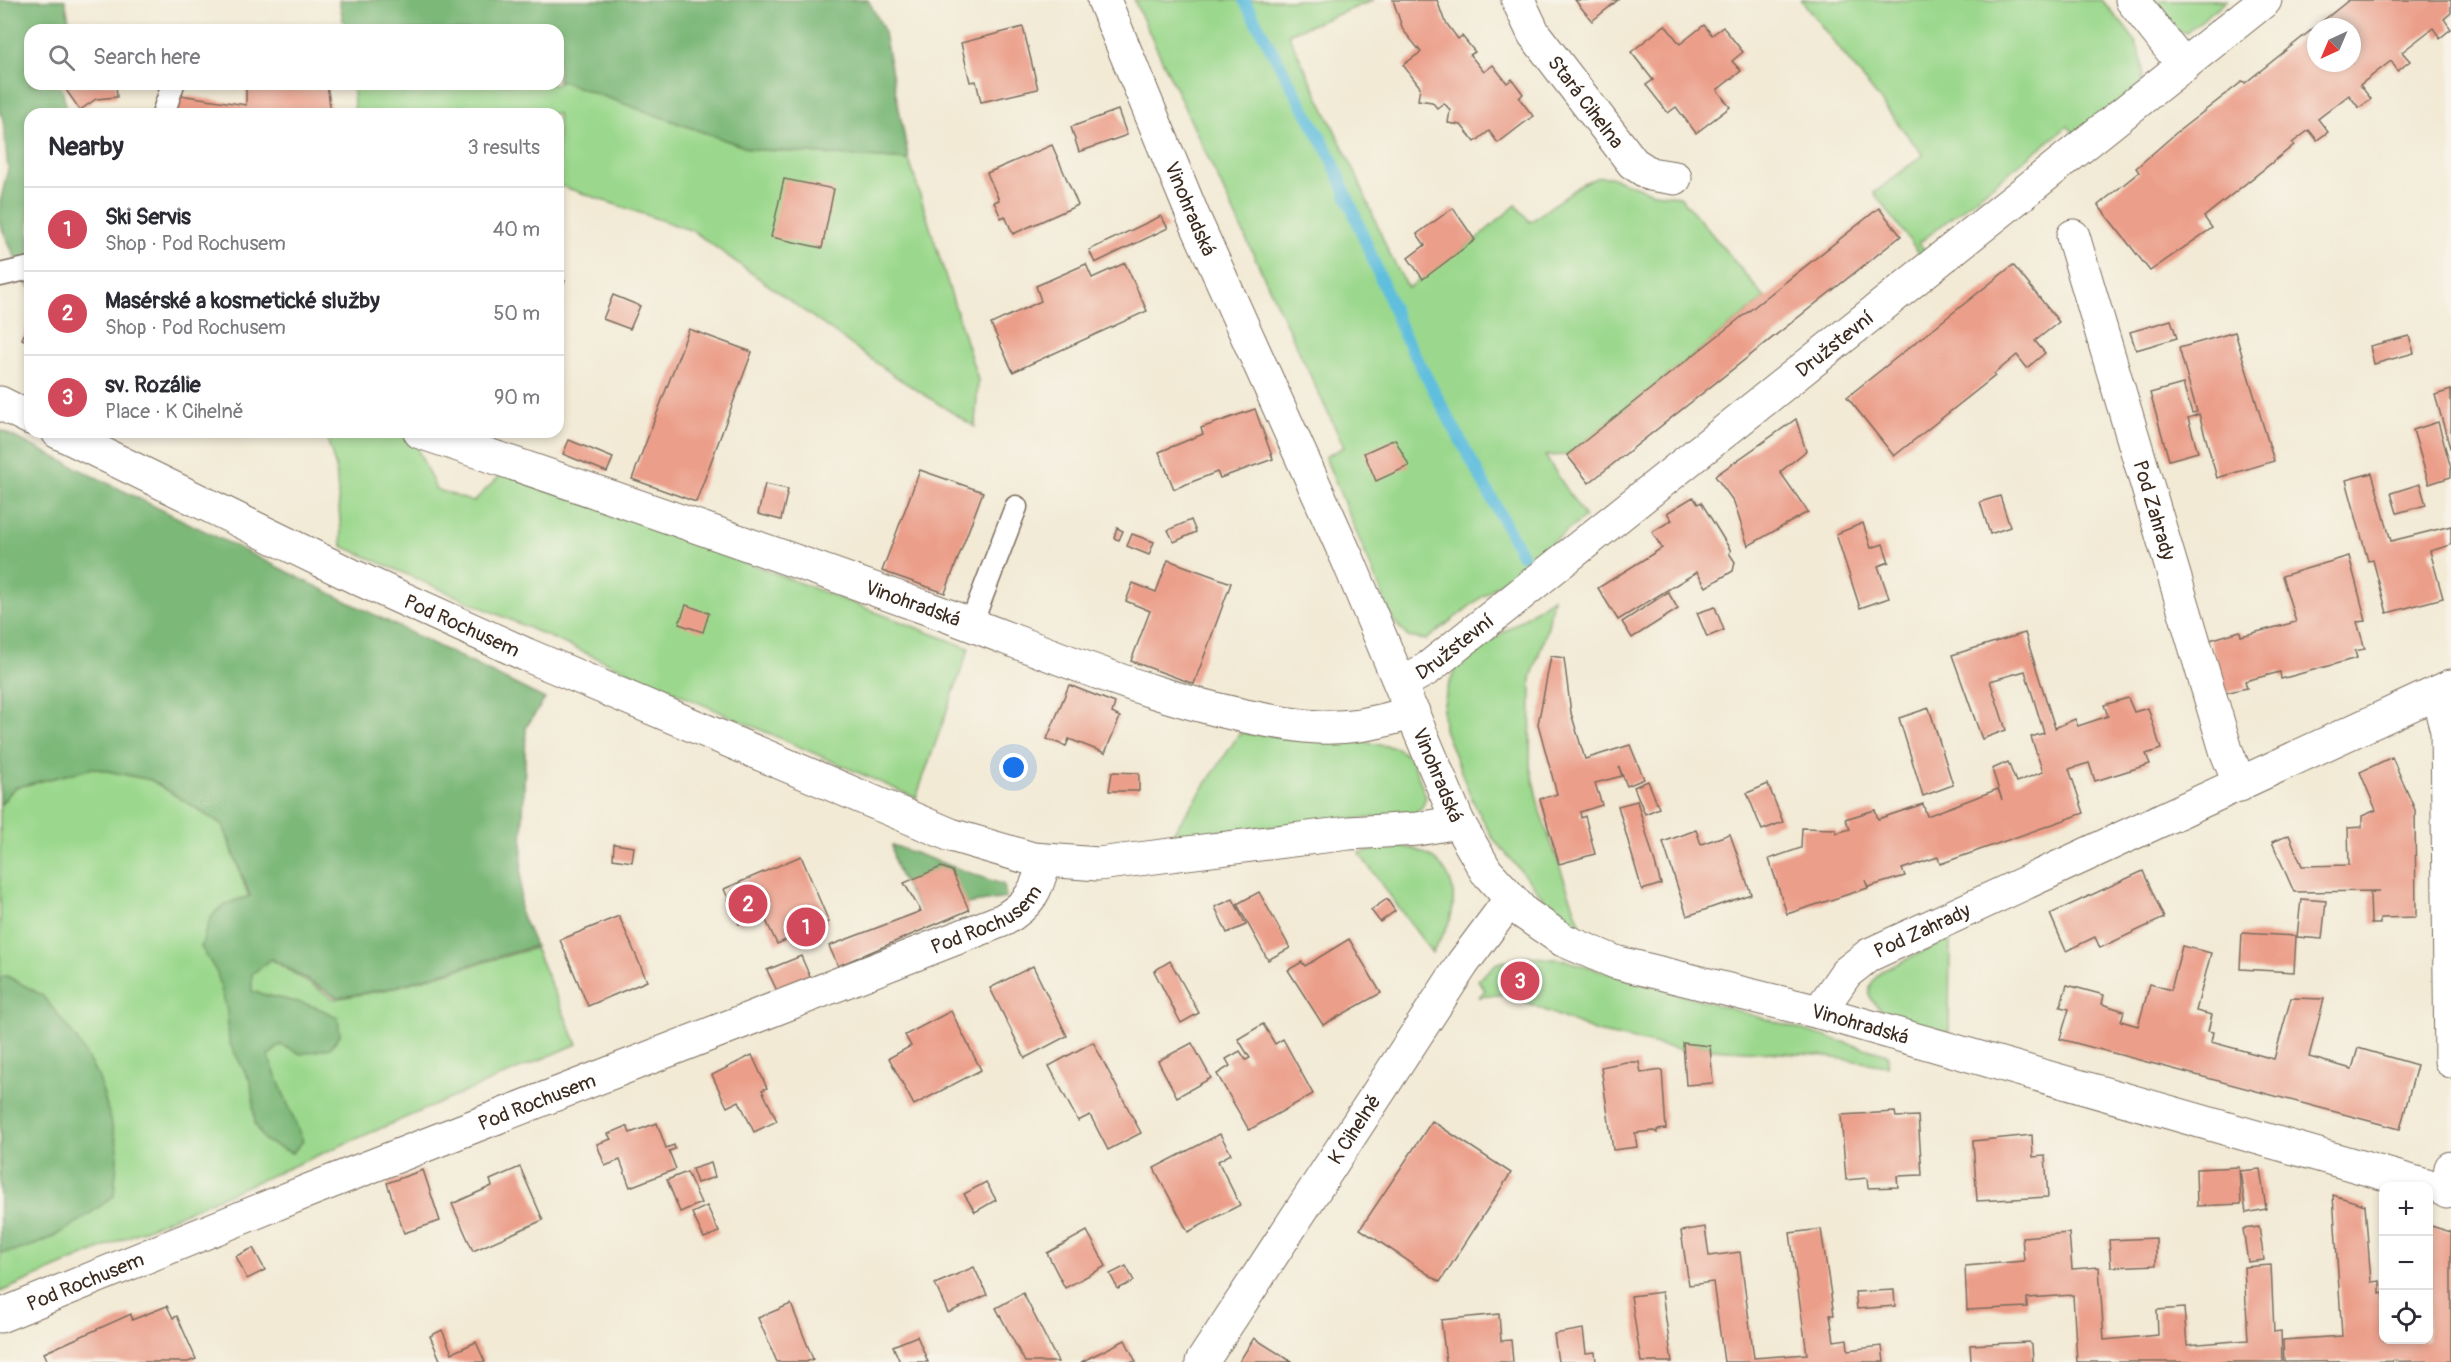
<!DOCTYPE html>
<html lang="en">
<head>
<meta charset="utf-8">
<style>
	:root { --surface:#fff; --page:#f7f7f7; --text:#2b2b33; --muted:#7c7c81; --line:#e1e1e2; --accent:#d1495b }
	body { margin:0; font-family:Pangolin,sans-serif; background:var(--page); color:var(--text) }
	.controls { position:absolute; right:18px; bottom:18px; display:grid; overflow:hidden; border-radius:12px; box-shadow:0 3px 9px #0003 }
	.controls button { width:54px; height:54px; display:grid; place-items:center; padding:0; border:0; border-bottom:2px solid var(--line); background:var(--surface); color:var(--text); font:30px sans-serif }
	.compass { position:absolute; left:2307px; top:18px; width:54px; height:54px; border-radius:50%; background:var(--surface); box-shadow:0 3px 9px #0003; rotate:224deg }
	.you { position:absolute; left:1014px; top:768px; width:21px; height:21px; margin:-15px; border:4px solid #fff; border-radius:50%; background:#1a73e8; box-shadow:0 0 0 9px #1a73e833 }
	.badge { display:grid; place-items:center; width:39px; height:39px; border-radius:50%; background:var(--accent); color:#fff; font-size:20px; font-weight:700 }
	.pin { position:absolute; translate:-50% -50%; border:3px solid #fff; box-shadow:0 2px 6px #0006 }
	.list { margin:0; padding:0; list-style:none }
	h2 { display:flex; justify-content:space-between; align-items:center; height:78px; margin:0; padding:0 24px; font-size:26px }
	h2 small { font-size:20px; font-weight:400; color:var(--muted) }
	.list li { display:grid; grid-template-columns:39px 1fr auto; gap:18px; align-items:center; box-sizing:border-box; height:84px; padding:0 24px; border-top:2px solid var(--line) }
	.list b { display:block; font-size:22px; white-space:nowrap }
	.list p { margin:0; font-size:20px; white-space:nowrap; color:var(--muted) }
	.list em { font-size:20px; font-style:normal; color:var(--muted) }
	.icon { flex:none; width:33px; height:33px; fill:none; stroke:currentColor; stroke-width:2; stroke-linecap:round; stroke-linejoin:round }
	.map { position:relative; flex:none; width:2451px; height:1362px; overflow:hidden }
	.search { position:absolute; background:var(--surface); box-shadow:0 3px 9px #0003; left:24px; top:24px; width:540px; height:66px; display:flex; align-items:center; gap:15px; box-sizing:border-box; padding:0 21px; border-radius:18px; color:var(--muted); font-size:22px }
	.panel { position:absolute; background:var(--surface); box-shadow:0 3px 9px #0003; left:24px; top:108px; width:540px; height:330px; border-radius:18px }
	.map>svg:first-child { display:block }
</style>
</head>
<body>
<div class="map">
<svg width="2451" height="1362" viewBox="0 0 2451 1362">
	<rect width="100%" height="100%" fill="#f7f3e8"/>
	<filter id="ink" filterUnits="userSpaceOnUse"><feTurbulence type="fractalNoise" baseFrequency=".0167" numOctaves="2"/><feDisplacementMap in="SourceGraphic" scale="12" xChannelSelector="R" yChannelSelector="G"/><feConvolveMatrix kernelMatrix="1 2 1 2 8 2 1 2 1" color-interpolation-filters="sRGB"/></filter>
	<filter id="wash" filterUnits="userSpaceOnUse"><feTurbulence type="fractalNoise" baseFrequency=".008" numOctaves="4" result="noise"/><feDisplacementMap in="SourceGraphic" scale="24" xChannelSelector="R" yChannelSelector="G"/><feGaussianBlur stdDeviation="1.35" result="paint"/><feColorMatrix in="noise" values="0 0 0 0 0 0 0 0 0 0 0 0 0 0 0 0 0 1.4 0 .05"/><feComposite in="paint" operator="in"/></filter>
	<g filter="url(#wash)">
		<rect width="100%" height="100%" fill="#f2ead5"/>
		<!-- green -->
		<g fill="#9bd88d" stroke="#6b8156" stroke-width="1.5">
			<path d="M1134,0H1374L1288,34L1355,172L1388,251L1408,288L1475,240L1516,205L1530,222L1583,183L1599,177H1610L1654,193L1680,196L1765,298L1567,455L1545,456L1585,517L1426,640L1408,637L1393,620L1325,457L1344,447Z"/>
			<path d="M1801,0H2102C2126,30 2147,43 2142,85L2076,136L2068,126L1919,243L1927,253L1922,257L1874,193L1923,155Z"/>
			<path d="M2147,0H2227L2186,33L2169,28Z"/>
			<path d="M558,80L750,149L909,160L978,380L975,427L896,377L693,231L558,185V114H355L352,84H558Z"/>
			<path d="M325,432H426L418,450L436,489L473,502L506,470L969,648L916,798L342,546L336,468Z"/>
			<path d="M1553,598L1548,626L1531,678L1530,766L1540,812L1582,929L1558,915L1492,837L1472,799L1444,729L1443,709L1447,689L1458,664Z"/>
			<path d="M1240,733L1347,739L1397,748L1412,760L1426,797L1422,807L1414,814L1171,836Z"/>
			<path d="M93,768L151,780L223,825L271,959L334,999L385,990L535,948L577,1044L0,1292V805L14,788Z"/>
			<path d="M1392,846C1435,847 1463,876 1450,920C1446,931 1438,943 1432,953L1359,853Z"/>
			<path d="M1950,939L1949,1033C1925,1025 1837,1011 1882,971Z"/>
			<path d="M1526,956L1564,960L1888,1055L1887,1066L1817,1055L1711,1049L1710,1046L1683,1043V1050L1597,1032L1506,994L1479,997L1485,990L1478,980L1497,963Z"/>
		</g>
		<!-- forest -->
		<g fill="#7cb878" stroke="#5c714b" stroke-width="1.5">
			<path d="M0,0H65L71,30H30V84H61L68,114H30L29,288L0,224V203L8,169L3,119L0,113Z"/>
			<path d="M339,0H868L883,28L909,160L750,149L558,80V30H345Z"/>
			<path d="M0,430L545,699L526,727L520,911L535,946L390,988L338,998L272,959L252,974V991C284,1002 307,999 338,1018L340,1035L330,1048L301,1054L281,1045L268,1056L303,1141L292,1153L265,1141L255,1124L251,1083L229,1042L227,1011L217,973L201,947C211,911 214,906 250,896L223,825L151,780L93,768L14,788L0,805Z"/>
			<path d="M892,845L1004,885L1006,898L921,911C909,892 892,868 892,845Z"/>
			<path d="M7,976L42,995L74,1035L99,1078L118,1147L114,1196C81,1221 42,1250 0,1253V977Z"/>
		</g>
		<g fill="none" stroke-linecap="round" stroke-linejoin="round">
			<!-- stream -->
			<path stroke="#60bede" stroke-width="12" d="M1244,0L1331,157L1403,333L1522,555"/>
		</g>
		<g id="blocks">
			<!-- building -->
			<g fill="#eb9e89" fill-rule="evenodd">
				<path d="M1393,0H1437L1444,20L1458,39L1462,36L1475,52L1470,55L1484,72L1493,65L1507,83L1512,79L1523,94L1519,98L1533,116L1498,143L1489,131L1475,142L1461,125L1448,123L1450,110L1444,103L1437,108L1432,102L1418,100L1420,87L1403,65L1421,52L1403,30Z"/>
				<path d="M1575,0H1618L1592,21Z"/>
				<path d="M2349,0H2451V13L2444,19L2451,29L2440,38L2433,28L2402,52L2410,61L2398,71L2391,61L2360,85L2371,99L2359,108L2349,95L2318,119L2328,132L2317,140L2309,130L2292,143L2294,145L2204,217L2212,228L2150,271L2098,205L2139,172L2136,168L2176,133L2243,81L2245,83ZM2316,27H2352V63H2316Z"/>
				<path d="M1665,25L1680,44L1704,25L1712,35L1723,27L1743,52L1732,61L1741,71L1717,90L1730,107L1696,133L1676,107L1668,113L1646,85L1653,80L1631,52Z"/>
				<path d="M1023,27L1038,89L981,102L976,81L970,82L961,43Z"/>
				<path d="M62,84H116L117,97L96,99L80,110Z"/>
				<path d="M246,84H327L331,114H172L180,95L246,105Z"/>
				<path d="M1118,110L1127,135L1079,152L1071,127Z"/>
				<path d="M1052,145L1078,205L1013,234L1005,216L1001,218L994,202L999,200L987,173Z"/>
				<path d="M784,179L834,189L822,248L771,237Z"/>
				<path d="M1453,208L1475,240L1423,279L1408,258L1425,245L1417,234Z"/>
				<path d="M1879,208L1901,236L1589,483L1567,455Z"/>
				<path d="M1161,216L1168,228L1095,263L1089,250Z"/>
				<path d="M1125,263L1147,311L1013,372L991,324L1041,301L1036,286L1086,264L1092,278Z"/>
				<path d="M2013,265L2059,322L2035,341L2045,353L2027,368L2017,355L1994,374L1995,376L1894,456L1847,397Z"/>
				<path d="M558,278L565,281L558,298Z"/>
				<path d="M613,295L640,306L630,329L603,319Z"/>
				<path d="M2171,320L2177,338L2136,350L2130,332Z"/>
				<path d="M30,321V343L22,339Z"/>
				<path d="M689,329L752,352L696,502L632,479Z"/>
				<path d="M2235,332L2274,461L2217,478L2199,414L2188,418L2198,452L2169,460L2150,393L2183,384L2192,413L2197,412L2179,348Z"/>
				<path d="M2409,336L2414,353L2374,364L2370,346Z"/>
				<path d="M2451,390V448H2450L2435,395Z"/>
				<path d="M1255,409L1273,459L1220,478L1217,472L1174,489L1159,452L1203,434L1201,428Z"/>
				<path d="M1796,419L1806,451L1780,472L1808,512L1748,546L1734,502L1715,476Z"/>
				<path d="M2438,422L2451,468V477L2429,484L2413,430Z"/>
				<path d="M1395,439L1409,466L1376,481L1364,453Z"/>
				<path d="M569,440L613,458L607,472L563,454Z"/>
				<path d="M920,470L983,492L945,593L882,571Z"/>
				<path d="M2372,473L2391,541L2451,526V545L2430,551L2443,598L2387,613L2373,560L2368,561L2346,480Z"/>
				<path d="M765,484L788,489L781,520L758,514Z"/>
				<path d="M2420,484L2426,505L2397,513L2391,493Z"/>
				<path d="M2000,496L2010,527L1990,534L1980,502Z"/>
				<path d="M1693,497L1698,504L1701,502L1731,551L1729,553L1735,562L1733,571L1706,587L1697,572L1618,620L1598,588L1662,548L1652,532L1672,520L1667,513Z"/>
				<path d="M1191,520L1196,532L1174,542L1168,530Z"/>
				<path d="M1863,523L1871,548L1883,544L1889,562L1878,566L1889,598L1860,608L1836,534Z"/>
				<path d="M1117,528L1123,531L1119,540L1114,538Z"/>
				<path d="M1132,534L1154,542L1149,555L1127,546Z"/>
				<path d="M2349,556L2366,621L2357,622L2365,649L2355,651L2357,658L2281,679L2280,672L2245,681L2247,688L2225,693L2210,640L2240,631L2241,636L2296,622L2282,576Z"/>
				<path d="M1168,560L1231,583L1194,684L1131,661L1150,611L1126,601L1133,583L1156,592Z"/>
				<path d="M1668,592L1678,609L1632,638L1622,622Z"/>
				<path d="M686,605L709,613L703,632L679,624Z"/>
				<path d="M1715,607L1724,630L1707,637L1697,613Z"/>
				<path d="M2025,633L2055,728L2075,719L2078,726L2108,716L2104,705L2128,698L2134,712L2148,708L2161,749L2146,754L2150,764L2095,781L2089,763L2069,769L2084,813L1943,863L1940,864L1938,857L1902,869L1905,876L1868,887L1865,880L1868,888L1787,914L1769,859L1801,848L1802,828L1835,829L1836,833L1850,829L1845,819L1875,810L1878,819L1923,804L1927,816L1998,789L2002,800L1992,769L2008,762L2016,782L2043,772L2031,737L2044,733L2025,671L1990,681L2006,730L1982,739L1952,655Z"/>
				<path d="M1551,656L1564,658L1571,713L1585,759L1630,745L1644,779L1627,786L1619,767L1622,776L1595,783L1602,805L1580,812L1581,818L1585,816L1595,854L1559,864L1540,799L1557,794L1538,724Z"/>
				<path d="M1069,685L1115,703L1112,713L1120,717L1105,753L1069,739L1066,746L1047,739Z"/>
				<path d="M1929,708L1953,785L1923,796L1899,718Z"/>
				<path d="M2392,757L2415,810L2416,917L2380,918V924H2371L2370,893L2380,891L2294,892L2272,842L2289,835L2302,866L2349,865L2348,828L2362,827V816L2376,810L2360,772Z"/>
				<path d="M1112,772L1139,773V791H1109Z"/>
				<path d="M1648,781L1659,808L1645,814L1634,787Z"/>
				<path d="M1768,784L1783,822L1762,830L1747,793Z"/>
				<path d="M1637,801L1661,884L1642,890L1618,806Z"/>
				<path d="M1696,830L1701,844L1730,834L1751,894L1687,916L1663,842Z"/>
				<path d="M614,844L634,847L632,862L613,859Z"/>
				<path d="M801,856L829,922L813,929L815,933L812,940L801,944L795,942L793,937L777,944L763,914L739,924L724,889Z"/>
				<path d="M941,867L952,871L969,910L838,966L829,946L921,911L904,883Z"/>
				<path d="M2143,871L2164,918L2100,948L2095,937L2066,951L2050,914Z"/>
				<path d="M1259,892L1290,948L1268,960L1237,904Z"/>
				<path d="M1233,899L1246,925L1227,933L1215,907Z"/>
				<path d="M1387,899L1395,911L1380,922L1371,910Z"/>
				<path d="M2301,899L2326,901L2322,939L2297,937Z"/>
				<path d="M619,916L647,981L588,1006L560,940Z"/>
				<path d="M2242,933L2296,936L2294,972L2240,969Z"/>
				<path d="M1349,939L1381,993L1323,1025L1288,970L1302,962L1305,966Z"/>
				<path d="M2182,946L2211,953L2196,1011L2212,1015L2208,1031L2213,1032L2211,1042L2274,1059L2291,998L2324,999L2309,1057L2352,1069L2358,1048L2417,1065L2400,1129L2060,1039L2069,1009L2060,1007L2067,985L2104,995L2102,1004L2124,1011L2121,1021L2138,1026L2150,984L2171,990Z"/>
				<path d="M801,956L811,979L778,993L767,970Z"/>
				<path d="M1170,961L1199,1013L1181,1023L1154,971Z"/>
				<path d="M1033,966L1067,1036L1025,1058L990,988Z"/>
				<path d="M951,1011L981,1070L914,1105L889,1058L911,1046L905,1035Z"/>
				<path d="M1263,1024L1275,1044L1283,1039L1313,1094L1249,1130L1217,1074L1230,1066L1226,1059L1240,1051L1246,1060L1250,1058L1238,1039Z"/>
				<path d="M1093,1042L1141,1133L1108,1150L1090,1115L1078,1121L1049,1066Z"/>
				<path d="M1192,1043L1211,1078L1177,1097L1158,1061Z"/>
				<path d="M1683,1043L1710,1046L1713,1083L1686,1085Z"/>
				<path d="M752,1055L767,1088L762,1090L777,1121L754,1132L739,1101L727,1107L712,1075Z"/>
				<path d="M1626,1062H1639L1641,1073L1662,1070L1666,1129L1657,1130V1133L1654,1131L1635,1133L1637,1147L1613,1150L1601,1067Z"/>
				<path d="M1895,1112L1896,1117L1918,1116L1922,1175L1897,1176L1898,1187L1868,1188L1867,1178L1846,1180L1841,1115Z"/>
				<path d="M1432,1121L1511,1173L1440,1282L1360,1229Z"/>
				<path d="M657,1123L666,1148L674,1145L675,1149L669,1151L676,1169L630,1187L620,1160L605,1166L597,1144L611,1139L608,1134L627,1126L630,1133Z"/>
				<path d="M1220,1134L1231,1154L1218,1161L1240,1205L1188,1232L1154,1168Z"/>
				<path d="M2032,1135L2033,1157L2045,1156L2048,1197L1977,1201L1973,1141Z"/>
				<path d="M711,1163L715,1177L697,1183L692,1169Z"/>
				<path d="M520,1167L543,1220L473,1251L452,1204L492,1186L490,1180Z"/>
				<path d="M2239,1167L2241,1204L2197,1206L2196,1169Z"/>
				<path d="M2260,1169L2266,1209L2246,1213L2240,1171Z"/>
				<path d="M423,1170L440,1221L404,1233L387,1183Z"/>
				<path d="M687,1172L701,1203L680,1212L667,1180Z"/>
				<path d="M986,1182L996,1200L975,1212L964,1194Z"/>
				<path d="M2333,1195L2365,1205L2371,1282L2380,1281V1294L2384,1293V1340H2428V1225L2451,1232V1361L2284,1362L2283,1340L2342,1336Z"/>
				<path d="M707,1206L719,1232L704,1238L692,1213Z"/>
				<path d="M1705,1227L1709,1256L1740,1252L1754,1358L1807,1354L1790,1233L1821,1229L1834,1315H1830L1834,1341L1847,1339L1848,1350L1882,1346L1884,1362H1724L1713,1282L1689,1285L1681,1231Z"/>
				<path d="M2259,1227L2264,1260L2248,1262L2243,1229Z"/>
				<path d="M1087,1231L1106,1266L1065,1288L1047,1253Z"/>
				<path d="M2069,1233L2072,1269L2099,1267L2104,1340L2158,1335L2157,1310L2184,1308L2187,1345L2248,1340L2244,1267L2271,1265L2274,1332L2281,1331L2282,1362H2077L2073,1295L2027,1298V1307L1967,1310L1965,1266L2024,1261L2022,1237Z"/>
				<path d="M2156,1238V1265L2111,1267L2109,1240Z"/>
				<path d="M253,1248L265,1270L247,1279L236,1256Z"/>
				<path d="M1126,1266L1134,1281L1118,1289L1110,1274Z"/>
				<path d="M974,1267L987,1295L948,1313L935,1284Z"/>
				<path d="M1894,1290L1895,1306L1857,1309L1855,1292Z"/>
				<path d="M1662,1292L1672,1362H1641L1631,1296Z"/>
				<path d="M1023,1293L1058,1362H1025L996,1308Z"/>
				<path d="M791,1304L813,1359L806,1362H777L758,1318Z"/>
				<path d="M167,1306L173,1318L177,1316L196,1359L188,1362H48L44,1353L131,1314L132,1320Z"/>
				<path d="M1499,1314L1501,1341L1511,1340L1513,1362H1446L1441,1320Z"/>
				<path d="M1583,1329L1586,1353L1595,1352L1596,1362H1558L1554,1334Z"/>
				<path d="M442,1330L452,1353L476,1342L485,1362H441L430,1336Z"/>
				<path d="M917,1336L928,1362H900L893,1346Z"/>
				<path d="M1254,1338L1292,1362H1239Z"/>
				<path d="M1125,1340L1136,1362H1081Z"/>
				<path d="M2029,1342L2032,1345L2033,1362H1971L1970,1345Z"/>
			</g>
		</g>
	</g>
	<g filter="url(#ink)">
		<use href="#blocks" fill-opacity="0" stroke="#7b6d5e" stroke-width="1.5"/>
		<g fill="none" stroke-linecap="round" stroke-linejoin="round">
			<!-- lane casing -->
			<g stroke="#7b6d5e" stroke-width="25">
				<g id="lane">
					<path d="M163,114L173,84"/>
					<path d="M0,275L30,268"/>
					<path d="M971,624L1016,507"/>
				</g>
			</g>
			<!-- street casing -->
			<g stroke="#7b6d5e" stroke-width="35">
				<g id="street">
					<path id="s1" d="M1104,0L1193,216L1348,560L1458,822L1486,871L1524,913L1563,940L1615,962L1819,1012L2427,1186"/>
					<path id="s2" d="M1518,0L1534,34L1633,163L1650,174L1675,178"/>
					<path d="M2132,0L2184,66"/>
					<path id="s3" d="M2073,236L2226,750L2240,785"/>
					<path d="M0,403L30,418"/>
					<path id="s4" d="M58,432L355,577L527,655L951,835L1033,859L1098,864L1349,833L1418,829L1458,822"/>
					<path id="s5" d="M420,432C592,490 764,549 935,611C1055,655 1177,711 1305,726C1343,730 1376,724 1413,712"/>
					<path id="s6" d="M1402,683L1427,669L2265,0"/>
					<path d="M2437,693L2447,731L2451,1061"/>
					<path id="s7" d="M1819,1012L1846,973L1869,955L2451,686"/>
					<path d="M2447,1192L2451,1168"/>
					<path id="s8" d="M0,1316L310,1190L1003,920C1029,905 1037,891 1044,861"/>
					<path id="s9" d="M1202,1362L1463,963L1510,900"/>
				</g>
			</g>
			<!-- lane -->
			<use href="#lane" stroke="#fff" stroke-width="22"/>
			<!-- street -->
			<use href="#street" stroke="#fff" stroke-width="33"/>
		</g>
	</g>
	<g text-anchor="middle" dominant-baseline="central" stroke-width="4.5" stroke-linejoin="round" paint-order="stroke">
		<!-- street labels -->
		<g font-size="20" fill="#3b2a1e" stroke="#f7f3e8">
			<text stroke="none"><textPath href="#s2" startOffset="123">Stará Cihelna</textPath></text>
			<text stroke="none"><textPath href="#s1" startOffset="226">Vinohradská</textPath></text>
			<text stroke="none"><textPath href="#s6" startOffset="550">Družstevní</textPath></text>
			<text stroke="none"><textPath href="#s3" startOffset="286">Pod Zahrady</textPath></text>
			<text stroke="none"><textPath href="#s5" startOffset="522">Vinohradská</textPath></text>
			<text stroke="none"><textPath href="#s4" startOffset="448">Pod Rochusem</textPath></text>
			<text stroke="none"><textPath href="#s6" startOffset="64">Družstevní</textPath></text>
			<text stroke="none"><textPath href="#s1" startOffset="844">Vinohradská</textPath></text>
			<text stroke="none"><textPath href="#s8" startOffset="1064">Pod Rochusem</textPath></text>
			<text stroke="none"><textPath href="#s7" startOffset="135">Pod Zahrady</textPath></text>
			<text stroke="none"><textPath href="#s1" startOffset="1365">Vinohradská</textPath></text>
			<text stroke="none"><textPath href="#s8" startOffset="578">Pod Rochusem</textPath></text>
			<text stroke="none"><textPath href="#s9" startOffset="278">K Cihelně</textPath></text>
			<text stroke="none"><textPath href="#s8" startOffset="92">Pod Rochusem</textPath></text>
		</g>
	</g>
</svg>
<div class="controls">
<button>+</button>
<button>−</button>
<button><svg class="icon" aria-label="locate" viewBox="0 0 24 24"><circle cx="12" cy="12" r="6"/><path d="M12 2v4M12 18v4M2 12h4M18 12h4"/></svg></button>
</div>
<svg class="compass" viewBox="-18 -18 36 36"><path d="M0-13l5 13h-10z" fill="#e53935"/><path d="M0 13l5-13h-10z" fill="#7c7c81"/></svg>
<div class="you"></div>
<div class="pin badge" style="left:806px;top:927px">1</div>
<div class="pin badge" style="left:748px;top:904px">2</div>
<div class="pin badge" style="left:1520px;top:981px">3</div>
<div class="search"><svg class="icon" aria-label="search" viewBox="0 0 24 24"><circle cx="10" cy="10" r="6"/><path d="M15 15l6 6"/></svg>Search here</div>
<section class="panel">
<h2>Nearby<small>3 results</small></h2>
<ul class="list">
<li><span class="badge">1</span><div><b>Ski Servis</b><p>Shop · Pod Rochusem</p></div><em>40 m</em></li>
<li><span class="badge">2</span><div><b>Masérské a kosmetické služby</b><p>Shop · Pod Rochusem</p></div><em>50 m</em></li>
<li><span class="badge">3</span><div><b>sv. Rozálie</b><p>Place · K Cihelně</p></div><em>90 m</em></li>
</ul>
</section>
</div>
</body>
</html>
